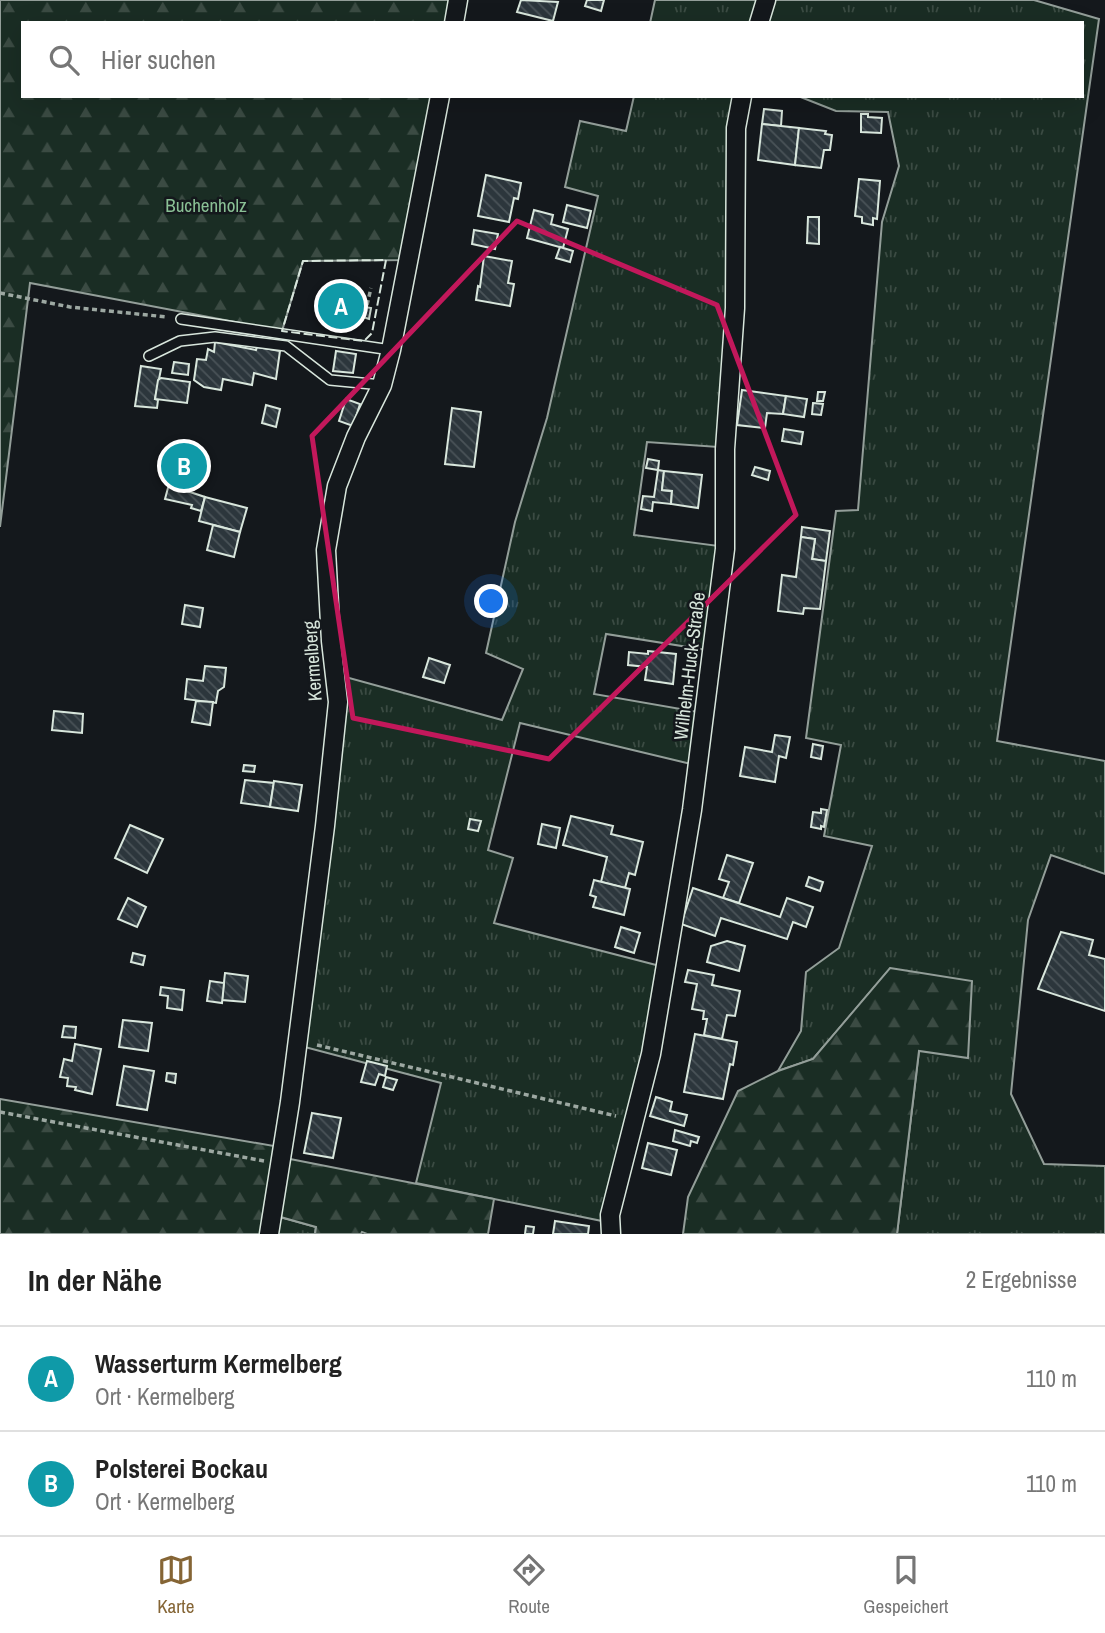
<!DOCTYPE html>
<html lang="de">
<head>
<meta charset="utf-8">
<style>
	:root { --surface:#fff; --page:#f6f6f6; --text:#222; --muted:#767676; --line:#e0e0e0; --accent:#856535 }
	body { margin:0; font-family:"Archivo Narrow",sans-serif; background:var(--page); color:var(--text) }
	.you { position:absolute; left:492px; top:602px; width:24px; height:24px; margin:-18px; border:5px solid #fff; border-radius:50%; background:#1a73e8; box-shadow:0 0 0 10px #1a73e833 }
	.badge { display:grid; place-items:center; width:46px; height:46px; border-radius:50%; background:var(--accent); color:#fff; font-size:23px; font-weight:700 }
	.pin { position:absolute; translate:-50% -50%; border:4px solid #fff; box-shadow:0 2px 7px #0006 }
	.list { margin:0; padding:0; list-style:none }
	h2 { display:flex; justify-content:space-between; align-items:center; height:91px; margin:0; padding:0 28px; font-size:30px }
	h2 small { font-size:23px; font-weight:400; color:var(--muted) }
	.list li { display:grid; grid-template-columns:46px 1fr auto; gap:21px; align-items:center; box-sizing:border-box; height:105px; padding:0 28px; border-top:2px solid var(--line) }
	.list b { display:block; font-size:26px; white-space:nowrap }
	.list p { margin:0; font-size:23px; white-space:nowrap; color:var(--muted) }
	.list em { font-size:23px; font-style:normal; color:var(--muted) }
	.icon { flex:none; width:38px; height:38px; fill:none; stroke:currentColor; stroke-width:2; stroke-linecap:round; stroke-linejoin:round }
	.map { position:relative; flex:none; width:1105px; height:1234px; overflow:hidden }
	.search { position:absolute; background:var(--surface); box-shadow:0 7px 28px #0002; left:21px; right:21px; top:21px; height:77px; display:flex; align-items:center; gap:18px; box-sizing:border-box; padding:0 24px; border-radius:0px; color:var(--muted); font-size:26px }
	.sheet { height:301px; background:var(--surface) }
	nav { display:flex; justify-content:space-around; align-items:center; box-sizing:border-box; height:98px; border-top:2px solid var(--line); background:var(--surface); font-size:19px; color:var(--muted) }
	nav a { display:grid; justify-items:center; gap:4px }
	nav .on { color:var(--accent) }
	.map>svg:first-child { display:block }
</style>
</head>
<body>
<div class="map">
<svg width="1105" height="1234" viewBox="0 0 1105 1234">
	<defs>
		<pattern id="grass-tufts" width="24" height="20" patternUnits="userSpaceOnUse" patternTransform="scale(1.75)"><rect width="24" height="20" fill="#1a2d24"/><path d="M3 7l-1-3M5 7V3M7 7l1-3M15 17l-1-3M17 17v-4M19 17l1-3" fill="none" stroke="#3b4b43"/></pattern>
		<pattern id="forest-firs" width="22" height="20" patternUnits="userSpaceOnUse" patternTransform="scale(1.75)"><rect width="22" height="20" fill="#1a2d24"/><path d="M5 1l3.5 6h-7zM16 11l3.5 6h-7z" fill="#3b4b43"/></pattern>
		<pattern id="building-back-hatch" width="6" height="6" patternUnits="userSpaceOnUse" patternTransform="scale(1.75)"><rect width="6" height="6" fill="#2c363c"/><path d="M-1 5l2 2M0 0l6 6M5-1l2 2" fill="none" stroke="#4a5358"/></pattern>
	</defs>
	<rect width="100%" height="100%" fill="#14181c"/>
	<!-- grass -->
	<g fill="url(#grass-tufts)" stroke="#939e99" stroke-width="2">
		<path d="M655,0H758L752,23H650Z"/>
		<path d="M773,0H1034L1099,19L997,741L1105,761V874L1051,855L1028,920L1011,1094L1044,1164L1105,1166V1234H897L919,1051L890,969L813,1059L778,1071L801,1031L806,972L839,948L872,846L824,836L841,745L806,738L836,511L858,510L882,222L899,166L888,112L836,111L798,96H1082V23H766Z"/>
		<path d="M634,96H736L730,307L718,447L647,442L634,535L719,546L707,650L606,634L594,694L698,712L691,764L520,723L488,850L513,858L494,923L660,966L644,1053L602,1221L416,1183L441,1083L301,1046L342,676L502,720L523,669L486,653L515,522L547,418L598,196L565,187L580,121L626,131Z"/>
		<path d="M276,1216L316,1227L315,1234H274Z"/>
	</g>
	<!-- forest -->
	<g fill="url(#forest-firs)" stroke="#939e99" stroke-width="2">
		<path d="M0,0H451L447,23H23V96H436L410,260L303,261L282,331L30,283L0,527Z"/>
		<path d="M890,968L972,981L968,1058L919,1051L897,1234H683L688,1197L738,1091L778,1071L813,1059Z"/>
		<path d="M0,1099L274,1146L261,1234H0Z"/>
		<path d="M285,1158L494,1199L488,1234H367L362,1232L361,1234H315L316,1227L277,1216Z"/>
	</g>
	<!-- building -->
	<g fill="url(#building-back-hatch)" stroke="#d8e6dc" stroke-width="2">
		<path d="M521,0L558,2L553,21L517,12Z"/>
		<path d="M587,0H604L601,11L585,6Z"/>
		<path d="M764,109L782,111L781,126L762,124Z"/>
		<path d="M861,114H868V117L882,118L881,133L861,132Z"/>
		<path d="M762,124L799,128L795,165L758,160Z"/>
		<path d="M799,128L826,131L825,134L832,135L830,150H824L821,168L795,165Z"/>
		<path d="M486,175L521,183L518,199L514,198L509,222L478,216Z"/>
		<path d="M859,179L880,181L877,219L873,218V225L862,223V217L855,216Z"/>
		<path d="M567,205L591,211L587,228L563,222Z"/>
		<path d="M534,210L553,215L551,224L568,229L563,248L527,238Z"/>
		<path d="M808,217H819V244L807,243Z"/>
		<path d="M474,230L498,234L495,249L472,244Z"/>
		<path d="M560,247L573,251L570,262L556,258Z"/>
		<path d="M484,256L512,261L508,283L514,284L510,306L476,300L478,286L480,287Z"/>
		<circle cx="341" cy="306" r="19"/>
		<path d="M365,307L371,308L369,319L363,317Z"/>
		<path d="M215,342L256,350L257,347L280,351L276,379L254,373L252,385L223,379L221,390L204,387L194,380L197,359L206,360L208,349L214,352Z"/>
		<path d="M336,351L356,354L353,373L333,371Z"/>
		<path d="M174,362L189,364L188,375L172,373Z"/>
		<path d="M141,366L161,369L155,399L158,400L157,408L135,406Z"/>
		<path d="M161,378L190,382L187,403L155,399L158,380Z"/>
		<path d="M742,390L786,396L783,414L767,413L765,428L737,425Z"/>
		<path d="M818,392H825L823,401H817Z"/>
		<path d="M786,396L807,399L804,417L783,414Z"/>
		<path d="M346,399L360,404L353,426L339,421Z"/>
		<path d="M813,403L823,404L821,415L812,414Z"/>
		<path d="M266,405L280,409L276,427L262,423Z"/>
		<path d="M452,408L481,412L474,467L445,464Z"/>
		<path d="M784,429L803,432L801,444L782,441Z"/>
		<path d="M179,447L198,452L187,491L205,497L201,511L191,508L192,505L165,499Z"/>
		<path d="M648,459L659,461L658,470L646,468Z"/>
		<path d="M755,467L770,471L768,480L752,475Z"/>
		<path d="M658,470L664,471L662,490L672,491L671,504L653,502L652,511L641,509L643,496L654,497Z"/>
		<path d="M664,471L702,475L698,508L671,504L672,491L662,490Z"/>
		<path d="M205,497L247,508L240,532L199,521Z"/>
		<path d="M213,525L240,532L234,557L207,550Z"/>
		<path d="M802,527L830,531L826,561L812,559L815,539L801,537Z"/>
		<path d="M801,537L815,539L812,559L826,561L820,609L804,608L803,614L778,611L782,575L796,577Z"/>
		<path d="M185,605L203,608L200,627L182,624Z"/>
		<path d="M648,651L676,654L673,684L645,680L647,667L628,665L629,652L648,654Z"/>
		<path d="M429,658L450,665L444,683L423,677Z"/>
		<path d="M205,666L226,668L224,687L218,691L216,703L185,699L187,679L203,681Z"/>
		<path d="M196,701L213,702L210,725L192,722Z"/>
		<path d="M54,711L83,714L82,733L52,730Z"/>
		<path d="M775,735L790,737L786,758L779,756L775,782L740,776L745,747L772,752Z"/>
		<path d="M813,744L823,746L821,759L811,757Z"/>
		<path d="M244,765L255,766L254,772L243,771Z"/>
		<path d="M245,780L274,783L270,807L241,803Z"/>
		<path d="M274,781L302,785L298,811L270,807Z"/>
		<path d="M821,809L827,810L824,827L821,826V829L811,827L813,812L821,813Z"/>
		<path d="M571,816L613,826L611,834L643,842L635,875L629,873L625,888L601,882L607,857L563,845Z"/>
		<path d="M470,819L481,821L478,831L468,829Z"/>
		<path d="M542,824L560,828L556,848L538,844Z"/>
		<path d="M130,825L163,839L147,873L115,858Z"/>
		<path d="M727,855L753,863L739,903L723,898L729,882L719,879Z"/>
		<path d="M809,877L823,882L820,891L806,886Z"/>
		<path d="M594,880L630,889L624,915L593,907L596,897L590,895Z"/>
		<path d="M693,888L780,917L787,898L813,907L806,927L793,922L787,939L721,918L715,936L681,924Z"/>
		<path d="M128,898L146,907L137,927L118,919Z"/>
		<path d="M621,927L640,933L634,953L615,947Z"/>
		<path d="M1061,932L1093,940L1089,955L1105,959V1011L1038,989Z"/>
		<path d="M727,941L745,946L739,971L707,962L711,946Z"/>
		<path d="M133,953L145,956L143,965L131,962Z"/>
		<path d="M688,970L714,975L712,985L740,991L735,1016L727,1015L722,1039L704,1035L707,1019H703L704,1011L692,1009L697,984L685,982Z"/>
		<path d="M225,973L248,976L245,1002L222,1000Z"/>
		<path d="M210,981L224,983L222,1003L207,1001Z"/>
		<path d="M161,987L184,990L182,1010L167,1008L168,996L160,995Z"/>
		<path d="M123,1020L152,1023L148,1051L119,1047Z"/>
		<path d="M64,1026L76,1027L75,1038L62,1037Z"/>
		<path d="M695,1034L737,1042L733,1065L730,1064L723,1099L684,1092Z"/>
		<path d="M75,1044L101,1049L92,1094L75,1090L76,1087L67,1086L68,1078L60,1077L64,1059L72,1061Z"/>
		<path d="M367,1061L387,1066L385,1076L379,1074L375,1085L361,1082Z"/>
		<path d="M124,1066L154,1071L147,1110L117,1105Z"/>
		<path d="M167,1073L176,1074L175,1083L166,1081Z"/>
		<path d="M386,1077L397,1080L393,1090L383,1087Z"/>
		<path d="M656,1097L672,1102L670,1111L687,1115L684,1126L650,1116Z"/>
		<path d="M312,1113L341,1118L333,1158L304,1153Z"/>
		<path d="M675,1130L699,1137L697,1143L691,1141L690,1146L673,1141Z"/>
		<path d="M648,1143L677,1150L671,1175L642,1168Z"/>
		<path d="M555,1221L589,1226L588,1234H553Z"/>
		<path d="M526,1226L534,1227L533,1234H525Z"/>
	</g>
	<g fill="none" stroke-linecap="round" stroke-linejoin="round">
		<!-- service casing -->
		<g stroke="#d8e6dc" stroke-width="12">
			<g id="service">
				<path d="M181,319L391,350"/>
				<path d="M149,356L180,341L215,337L286,346L330,380L382,385"/>
			</g>
		</g>
		<!-- minor casing -->
		<g stroke="#d8e6dc" stroke-width="21">
			<g id="minor">
				<path d="M454,23L458,0"/>
				<path d="M759,23L766,0"/>
				<path d="M269,1234L290,1102L325,826L338,702L331,641L326,550L337,486L356,437L382,385L391,350L440,96"/>
				<path d="M611,1234L610,1215L651,1054L692,810L725,549V449L735,308L736,128L742,96"/>
			</g>
		</g>
		<!-- path -->
		<g stroke="#9da8a2" stroke-width="3.5" stroke-dasharray="5 3.5" stroke-linecap="butt">
			<path d="M0,293L70,307L167,317"/>
			<path d="M367,305L371,288"/>
			<path d="M317,1045L616,1116"/>
			<path d="M0,1112L264,1161"/>
		</g>
		<!-- service -->
		<use href="#service" stroke="#14181c" stroke-width="9"/>
		<!-- minor -->
		<use href="#minor" stroke="#14181c" stroke-width="18"/>
		<!-- fence -->
		<g stroke="#d8e6dc" stroke-width="2" stroke-dasharray="9 3.5" stroke-linecap="butt">
			<path d="M386,260L372,333L364,341L282,331L303,261Z"/>
			<circle cx="341" cy="306" r="19"/>
		</g>
	</g>
	<!-- marked area -->
	<path fill="none" stroke="#c2185b" stroke-width="5" stroke-linejoin="round" d="M517,221L717,305L796,515L549,759L353,718L312,436Z"/>
	<g text-anchor="middle" dominant-baseline="central" stroke-width="5" stroke-linejoin="round" paint-order="stroke">
		<!-- park labels -->
		<g font-size="19" fill="#8ac095" stroke="#14181c">
			<text x="206" y="205">Buchenholz</text>
		</g>
		<!-- street labels -->
		<g font-size="19" fill="#d8e6dc" stroke="#14181c">
			<text transform="translate(312 661) rotate(-94)">Kermelberg</text>
			<text transform="translate(689 666) rotate(-83)">Wilhelm-Huck-Straße</text>
		</g>
	</g>
</svg>
<div class="you"></div>
<div class="pin badge" style="left:341px;top:306px;background:#0f9aa8">A</div>
<div class="pin badge" style="left:184px;top:466px;background:#0f9aa8">B</div>
<div class="search"><svg class="icon" aria-label="search" viewBox="0 0 24 24"><circle cx="10" cy="10" r="6"/><path d="M15 15l6 6"/></svg>Hier suchen</div>
</div>
<section class="sheet">
<h2>In der Nähe<small>2 Ergebnisse</small></h2>
<ul class="list">
<li><span class="badge" style="background:#0f9aa8">A</span><div><b>Wasserturm Kermelberg</b><p>Ort · Kermelberg</p></div><em>110 m</em></li>
<li><span class="badge" style="background:#0f9aa8">B</span><div><b>Polsterei Bockau</b><p>Ort · Kermelberg</p></div><em>110 m</em></li>
</ul>
</section>
<nav>
<a class="on"><svg class="icon" aria-label="map" viewBox="0 0 24 24"><path d="M3 6l6-2 6 2 6-2v14l-6 2-6-2-6 2zM9 4v14M15 6v14"/></svg>Karte</a>
<a><svg class="icon" aria-label="directions" viewBox="0 0 24 24"><path d="M12 3l9 9-9 9-9-9zM9 14v-3h6M13 9l2 2-2 2"/></svg>Route</a>
<a><svg class="icon" aria-label="saved" viewBox="0 0 24 24"><path d="M7 4h10v16l-5-4-5 4z"/></svg>Gespeichert</a>
</nav>
</body>
</html>
